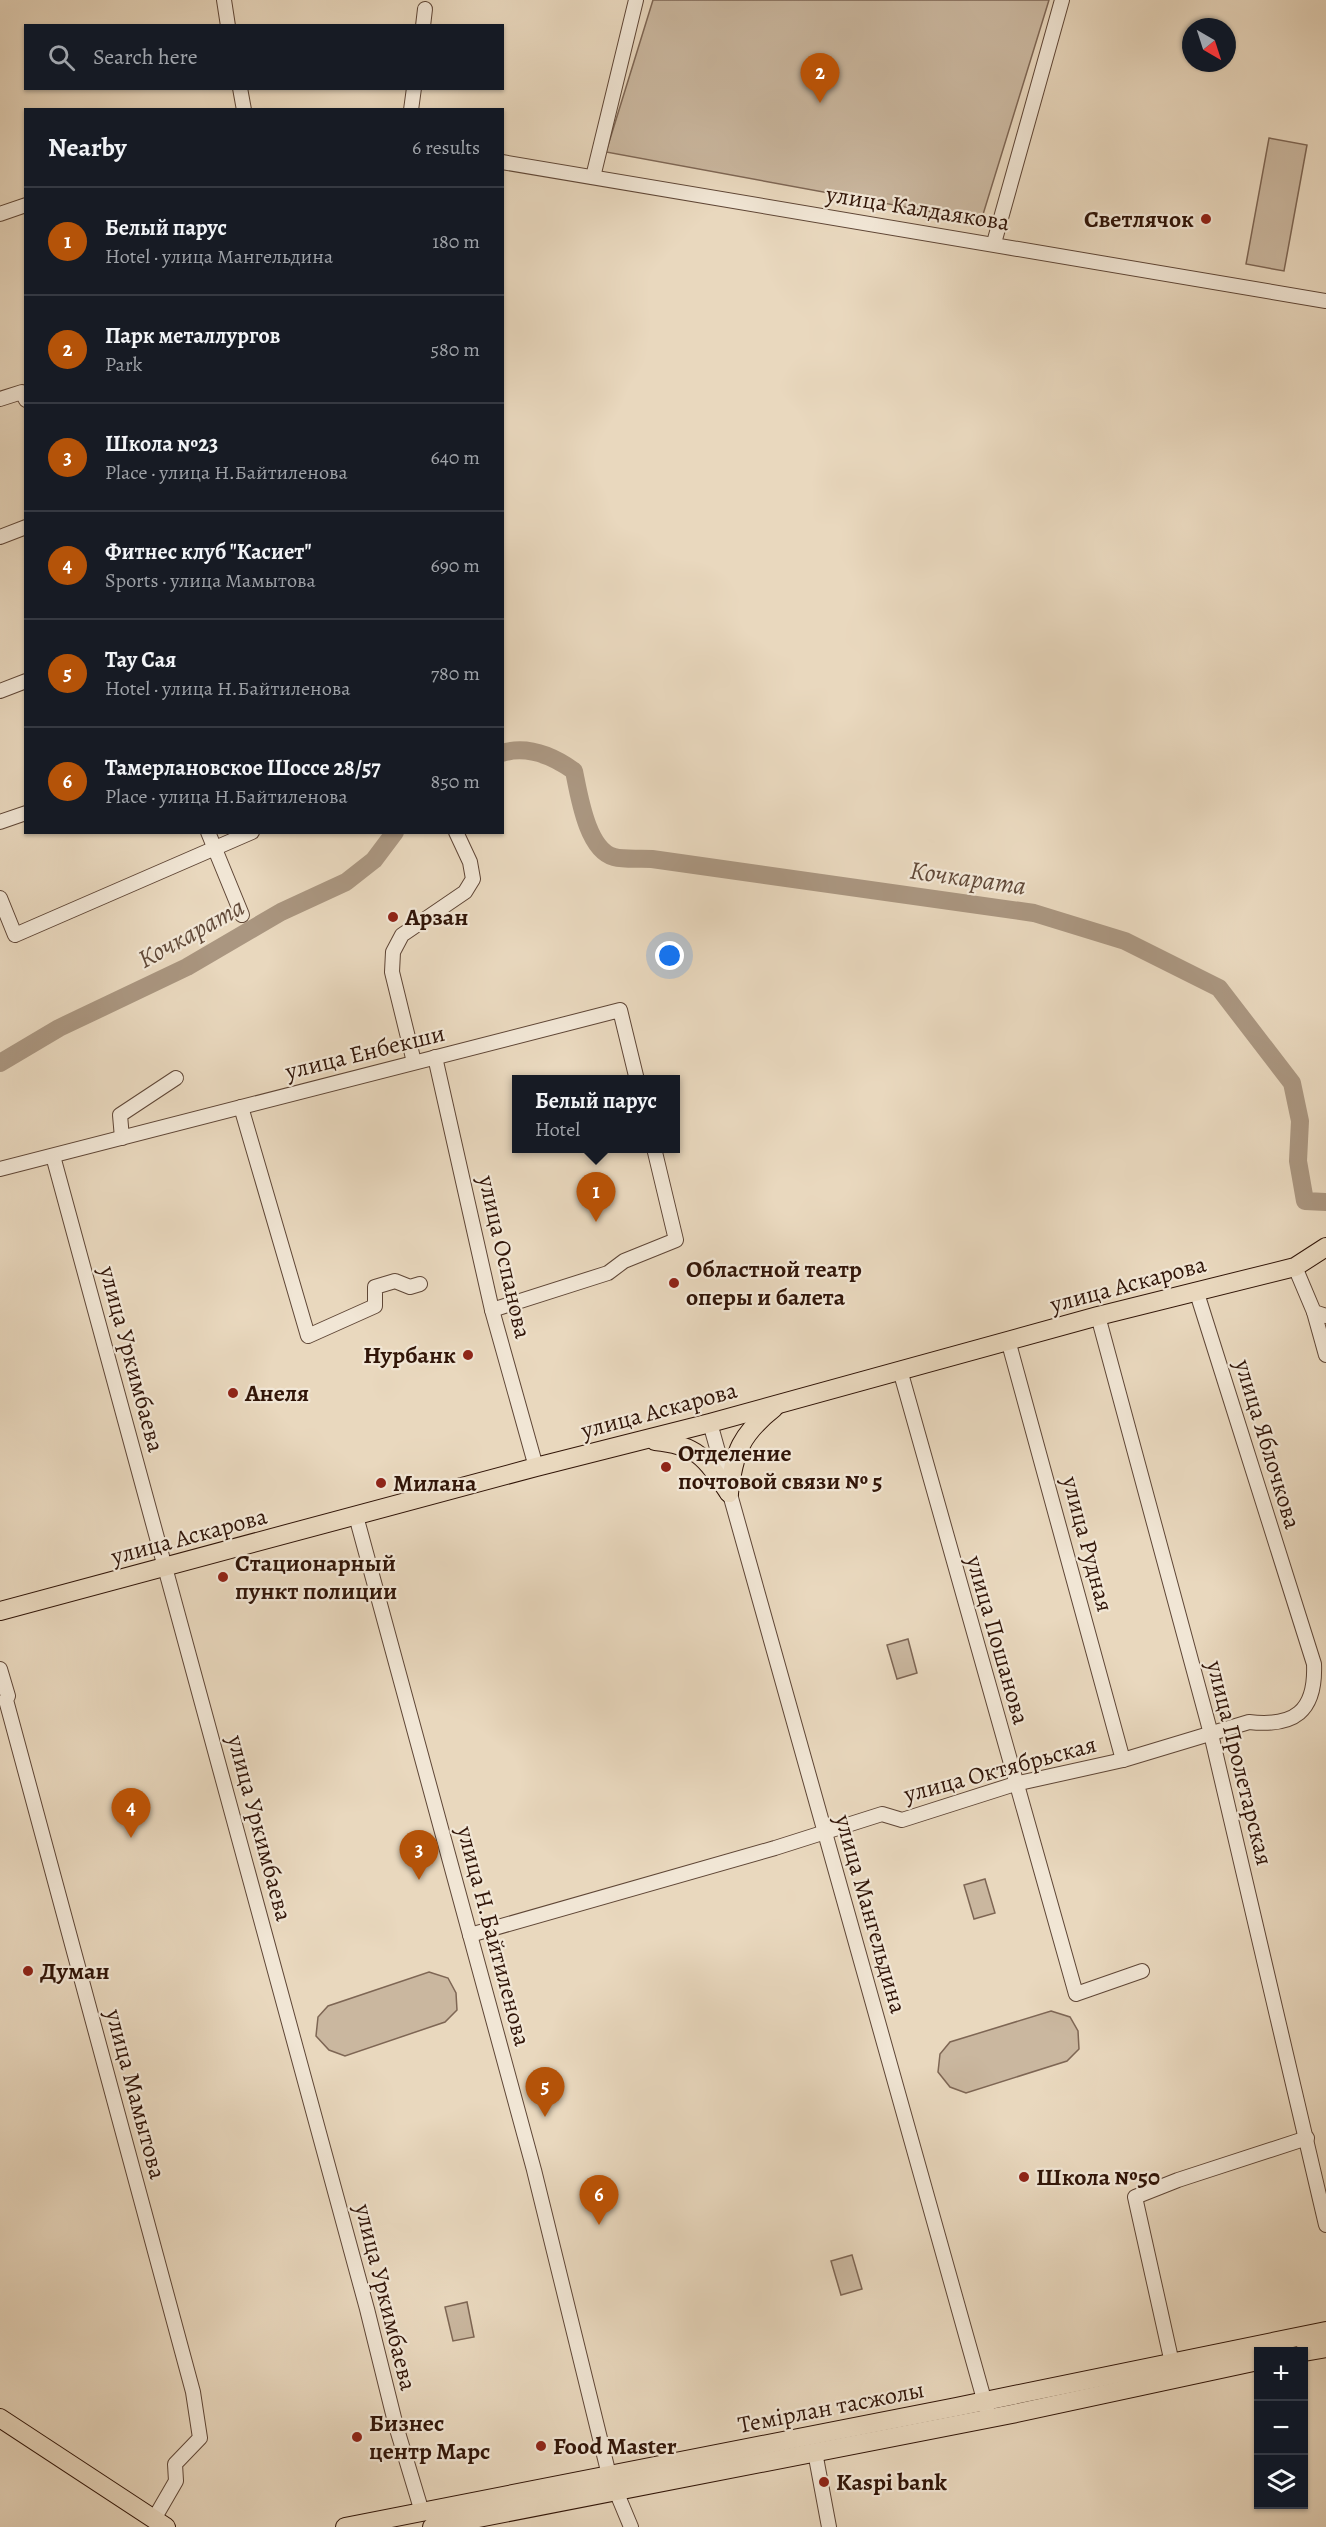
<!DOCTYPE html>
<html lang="en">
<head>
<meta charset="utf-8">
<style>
	:root { --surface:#171b24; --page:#20242c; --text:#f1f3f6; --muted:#9ea1a6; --line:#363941; --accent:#b45309 }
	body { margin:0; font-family:Alegreya,serif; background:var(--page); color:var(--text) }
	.controls { position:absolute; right:18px; bottom:18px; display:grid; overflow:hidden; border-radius:0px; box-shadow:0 2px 4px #0004 }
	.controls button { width:54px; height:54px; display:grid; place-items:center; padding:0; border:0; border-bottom:2px solid var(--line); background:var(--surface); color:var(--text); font:30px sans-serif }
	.compass { position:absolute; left:1182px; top:18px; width:54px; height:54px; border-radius:50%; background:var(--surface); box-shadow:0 2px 4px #0004; rotate:141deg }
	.you { position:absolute; left:670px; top:956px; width:21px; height:21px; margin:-15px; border:4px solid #fff; border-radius:50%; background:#1a73e8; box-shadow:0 0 0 9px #1a73e833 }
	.badge { display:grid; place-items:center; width:39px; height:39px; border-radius:50%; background:var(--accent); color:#fff; font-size:20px; font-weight:700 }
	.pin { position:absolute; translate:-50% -50px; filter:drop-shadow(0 2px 3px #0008) }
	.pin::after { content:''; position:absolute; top:32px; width:21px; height:18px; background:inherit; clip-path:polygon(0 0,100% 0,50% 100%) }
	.popup { position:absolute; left:512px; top:1075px; width:168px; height:78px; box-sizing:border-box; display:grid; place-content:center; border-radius:0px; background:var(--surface); filter:drop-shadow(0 2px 4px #0005); font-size:20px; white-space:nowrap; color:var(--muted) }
	.popup b { font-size:22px; color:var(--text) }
	.popup::after { content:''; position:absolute; left:50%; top:100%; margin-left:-12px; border:12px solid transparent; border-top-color:var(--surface) }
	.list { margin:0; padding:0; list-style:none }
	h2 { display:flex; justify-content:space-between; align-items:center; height:78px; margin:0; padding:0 24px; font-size:26px }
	h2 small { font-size:20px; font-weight:400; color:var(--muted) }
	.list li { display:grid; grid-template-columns:39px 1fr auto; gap:18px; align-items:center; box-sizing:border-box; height:108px; padding:0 24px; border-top:2px solid var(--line) }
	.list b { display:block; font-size:22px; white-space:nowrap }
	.list p { margin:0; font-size:20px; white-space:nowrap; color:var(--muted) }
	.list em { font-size:20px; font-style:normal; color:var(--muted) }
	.icon { flex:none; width:33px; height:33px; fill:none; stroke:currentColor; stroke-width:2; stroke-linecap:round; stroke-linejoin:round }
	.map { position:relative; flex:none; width:1326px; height:2527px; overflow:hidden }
	.search { position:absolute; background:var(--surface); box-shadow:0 2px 4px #0004; left:24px; top:24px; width:480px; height:66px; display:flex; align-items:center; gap:15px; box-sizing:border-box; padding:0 21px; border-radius:0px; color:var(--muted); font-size:22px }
	.panel { position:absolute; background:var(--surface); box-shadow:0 2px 4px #0004; left:24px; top:108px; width:480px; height:726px; border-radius:0px }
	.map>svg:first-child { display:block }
</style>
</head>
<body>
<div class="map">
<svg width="1326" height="2527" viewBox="0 0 1326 2527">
	<rect width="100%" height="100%" fill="#e9d8be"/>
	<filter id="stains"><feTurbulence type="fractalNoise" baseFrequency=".00333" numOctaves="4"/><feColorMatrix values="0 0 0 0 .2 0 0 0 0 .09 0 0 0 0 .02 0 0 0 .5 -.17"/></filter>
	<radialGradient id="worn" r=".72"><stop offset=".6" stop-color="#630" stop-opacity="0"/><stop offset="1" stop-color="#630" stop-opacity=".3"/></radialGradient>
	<!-- green -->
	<g fill="#cab79f" stroke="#7e6654" stroke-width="1.5">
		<path d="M653,0H1049L981,221L606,152Z"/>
		<path d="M1269,138L1307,145L1284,271L1246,264Z"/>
		<path d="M908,1639L917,1673L897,1679L887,1645Z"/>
		<path d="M985,1879L995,1913L974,1919L964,1885Z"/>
		<path d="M429,1972L448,1978L456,1993L457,2010L445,2022L345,2056L329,2050L316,2036L318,2017L328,2006Z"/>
		<path d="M1051,2011L1070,2017L1078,2031L1079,2049L1067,2061L966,2093L950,2087L938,2072L940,2054L950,2042Z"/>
		<path d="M852,2255L862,2289L841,2295L831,2261Z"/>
		<path d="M467,2302L474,2337L453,2341L445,2307Z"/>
	</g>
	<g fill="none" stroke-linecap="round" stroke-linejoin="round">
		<!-- river -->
		<g stroke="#aa9680" stroke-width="18">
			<path d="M502,753C528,745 553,756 574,771C579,795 587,850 614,857C626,860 640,858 652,859L1034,913L1125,941L1219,988L1292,1083L1300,1121L1298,1161L1305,1201L1326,1202"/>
			<path d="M0,1063L59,1028L187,967L281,912L346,882L374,860L395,832"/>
		</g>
		<!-- minor casing -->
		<g stroke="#5f4636" stroke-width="16">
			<g id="minor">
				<path d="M224,0L228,26"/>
				<path d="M423,26L425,9"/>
				<path d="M240,88L244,110"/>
				<path d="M411,110L414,88"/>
				<path d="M502,162L1326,301"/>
				<path d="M593,177L636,0"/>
				<path d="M0,214L26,205"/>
				<path d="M994,243L1062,0"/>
				<path d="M0,399L22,392L26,400"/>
				<path d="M0,537L26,527"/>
				<path d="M0,691L26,681"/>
				<path d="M0,822L26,813"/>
				<path d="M208,832L242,915"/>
				<path d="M0,898L15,935L252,832"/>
				<path d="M435,1057L492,1310L536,1467"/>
				<path d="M414,1062L392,972L393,952L402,935L465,892L473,879L470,862L456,832"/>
				<path d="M241,1107L308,1336L375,1306V1287L395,1281L410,1287L420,1284"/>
				<path d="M122,1138L120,1115L176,1078"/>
				<path d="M53,1156L367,2309L396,2426L422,2512"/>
				<path d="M0,1169L620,1010L637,1080"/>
				<path d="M1295,1267L1314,1312L1326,1316"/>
				<path d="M492,1310L608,1273L624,1261L676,1240L654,1148"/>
				<path d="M1314,1312L1326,1355"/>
				<path d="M1098,1316L1211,1734L1326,2225"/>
				<path d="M1008,1340L1123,1760"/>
				<path d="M900,1370L1076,1994L1142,1971"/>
				<path d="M710,1423L987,2410"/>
				<path d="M356,1516L534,2170L609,2475"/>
				<path d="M0,1669L8,1696L6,1700L193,2392L200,2438L175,2464L176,2481L154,2519"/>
				<path d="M470,1935L775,1848L882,1814L902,1820L1015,1784L1123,1760L1249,1722C1294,1727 1316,1712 1314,1664L1196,1290"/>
				<path d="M1172,2363L1135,2197L1178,2180L1307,2138"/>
				<path d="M815,2452L829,2527"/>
				<path d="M616,2491L631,2527"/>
			</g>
		</g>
		<!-- major casing -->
		<g stroke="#311508" stroke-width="20">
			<g id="major">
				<path d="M655,1441C698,1445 706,1459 729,1493"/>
				<path d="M729,1493C734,1452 741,1434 774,1408"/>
				<path d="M0,1611L536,1467L710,1423L1098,1316L1295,1267L1326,1247"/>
				<path d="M1304,2352L1326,2348"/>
				<path d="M0,2418L166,2527"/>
				<path d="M345,2527L956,2407L1326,2331"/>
				<path d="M432,2527L1012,2414L1258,2361"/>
			</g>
		</g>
		<!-- minor -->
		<use href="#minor" stroke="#f1e6d5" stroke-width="14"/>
		<!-- major -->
		<use href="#major" stroke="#e9d8be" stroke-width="18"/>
	</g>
	<!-- markers -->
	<g fill="#8f2418" stroke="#f1e6d5" stroke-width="2">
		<circle cx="1206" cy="219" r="6"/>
		<circle cx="393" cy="917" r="6"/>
		<circle cx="674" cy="1283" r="6"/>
		<circle cx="468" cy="1355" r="6"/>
		<circle cx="233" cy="1393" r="6"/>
		<circle cx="666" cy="1467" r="6"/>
		<circle cx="381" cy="1483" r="6"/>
		<circle cx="223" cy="1577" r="6"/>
		<circle cx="28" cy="1971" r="6"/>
		<circle cx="1024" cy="2177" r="6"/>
		<circle cx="357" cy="2437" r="6"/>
		<circle cx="541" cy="2446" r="6"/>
		<circle cx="824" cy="2482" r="6"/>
	</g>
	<g text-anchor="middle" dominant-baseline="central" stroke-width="4.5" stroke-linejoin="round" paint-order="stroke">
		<!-- street labels -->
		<g font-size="24" fill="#311508" stroke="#f1e6d5">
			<text transform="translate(918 208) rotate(9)">улица Калдаякова</text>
			<text transform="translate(365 1052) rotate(-14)">улица Енбекши</text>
			<text transform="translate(505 1257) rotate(77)">улица Оспанова</text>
			<text transform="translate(1128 1284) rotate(-15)">улица Аскарова</text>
			<text transform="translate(132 1359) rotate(75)">улица Уркимбаева</text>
			<text transform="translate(659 1410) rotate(-15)">улица Аскарова</text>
			<text transform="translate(1268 1444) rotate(73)">улица Яблочкова</text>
			<text transform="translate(189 1536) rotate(-15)">улица Аскарова</text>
			<text transform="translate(1088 1544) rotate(75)">улица Рудная</text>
			<text transform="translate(998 1640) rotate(74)">улица Пошанова</text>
			<text transform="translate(1240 1763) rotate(76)">улица Пролетарская</text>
			<text transform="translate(1000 1769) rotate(-15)">улица Октябрьская</text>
			<text transform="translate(260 1828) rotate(75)">улица Уркимбаева</text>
			<text transform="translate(871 1914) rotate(74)">улица Мангельдина</text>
			<text transform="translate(494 1936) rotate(75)">улица Н.Байтиленова</text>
			<text transform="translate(136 2094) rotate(75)">улица Мамытова</text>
			<text transform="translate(386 2297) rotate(76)">улица Уркимбаева</text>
			<text transform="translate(831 2407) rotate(-11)">Темірлан тасжолы</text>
		</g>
		<!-- poi labels -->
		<g font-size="24" font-weight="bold" fill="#311508" stroke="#f1e6d5" text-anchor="start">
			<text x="1194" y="219" text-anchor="end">Светлячок</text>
			<text x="405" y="917">Арзан</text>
			<text x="686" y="1269">Областной театр<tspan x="686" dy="28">оперы и балета</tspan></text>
			<text x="456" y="1355" text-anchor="end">Нурбанк</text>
			<text x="245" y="1393">Анеля</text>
			<text x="678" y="1453">Отделение<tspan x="678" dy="28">почтовой связи № 5</tspan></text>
			<text x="393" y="1483">Милана</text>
			<text x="235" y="1563">Стационарный<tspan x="235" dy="28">пункт полиции</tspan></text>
			<text x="40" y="1971">Думан</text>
			<text x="1036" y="2177">Школа №50</text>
			<text x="369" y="2423">Бизнес<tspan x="369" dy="28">центр Марс</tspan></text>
			<text x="553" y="2446">Food Master</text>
			<text x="836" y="2482">Kaspi bank</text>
		</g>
		<!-- water labels -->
		<g font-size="26" font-style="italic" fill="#614938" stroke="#f1e6d5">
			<text transform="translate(968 878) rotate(8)">Кочкарата</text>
			<text transform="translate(191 933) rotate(-29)">Кочкарата</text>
		</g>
	</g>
	<rect width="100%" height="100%" filter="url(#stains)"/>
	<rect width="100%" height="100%" fill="url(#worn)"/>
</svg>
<div class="controls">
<button>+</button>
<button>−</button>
<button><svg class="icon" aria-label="layers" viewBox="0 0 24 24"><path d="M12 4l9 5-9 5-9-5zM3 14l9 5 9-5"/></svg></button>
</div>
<svg class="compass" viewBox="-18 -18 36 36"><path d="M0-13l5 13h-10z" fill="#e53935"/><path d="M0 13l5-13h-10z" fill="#9ea1a6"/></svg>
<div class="you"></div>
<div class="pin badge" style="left:596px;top:1222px">1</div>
<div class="popup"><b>Белый парус</b>Hotel</div>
<div class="pin badge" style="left:820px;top:103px">2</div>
<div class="pin badge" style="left:419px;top:1880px">3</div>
<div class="pin badge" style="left:131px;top:1838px">4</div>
<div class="pin badge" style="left:545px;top:2117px">5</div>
<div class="pin badge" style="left:599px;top:2225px">6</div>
<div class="search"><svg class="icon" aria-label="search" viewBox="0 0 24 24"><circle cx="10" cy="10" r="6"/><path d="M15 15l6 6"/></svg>Search here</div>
<section class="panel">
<h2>Nearby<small>6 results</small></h2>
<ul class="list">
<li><span class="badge">1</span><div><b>Белый парус</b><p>Hotel · улица Мангельдина</p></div><em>180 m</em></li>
<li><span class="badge">2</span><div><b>Парк металлургов</b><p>Park</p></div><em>580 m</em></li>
<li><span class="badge">3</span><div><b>Школа №23</b><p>Place · улица Н.Байтиленова</p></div><em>640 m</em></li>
<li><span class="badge">4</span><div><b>Фитнес клуб &quot;Касиет&quot;</b><p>Sports · улица Мамытова</p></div><em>690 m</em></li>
<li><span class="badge">5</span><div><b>Тау Сая</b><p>Hotel · улица Н.Байтиленова</p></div><em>780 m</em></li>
<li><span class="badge">6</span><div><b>Тамерлановское Шоссе 28/57</b><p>Place · улица Н.Байтиленова</p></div><em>850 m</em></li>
</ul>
</section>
</div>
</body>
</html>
